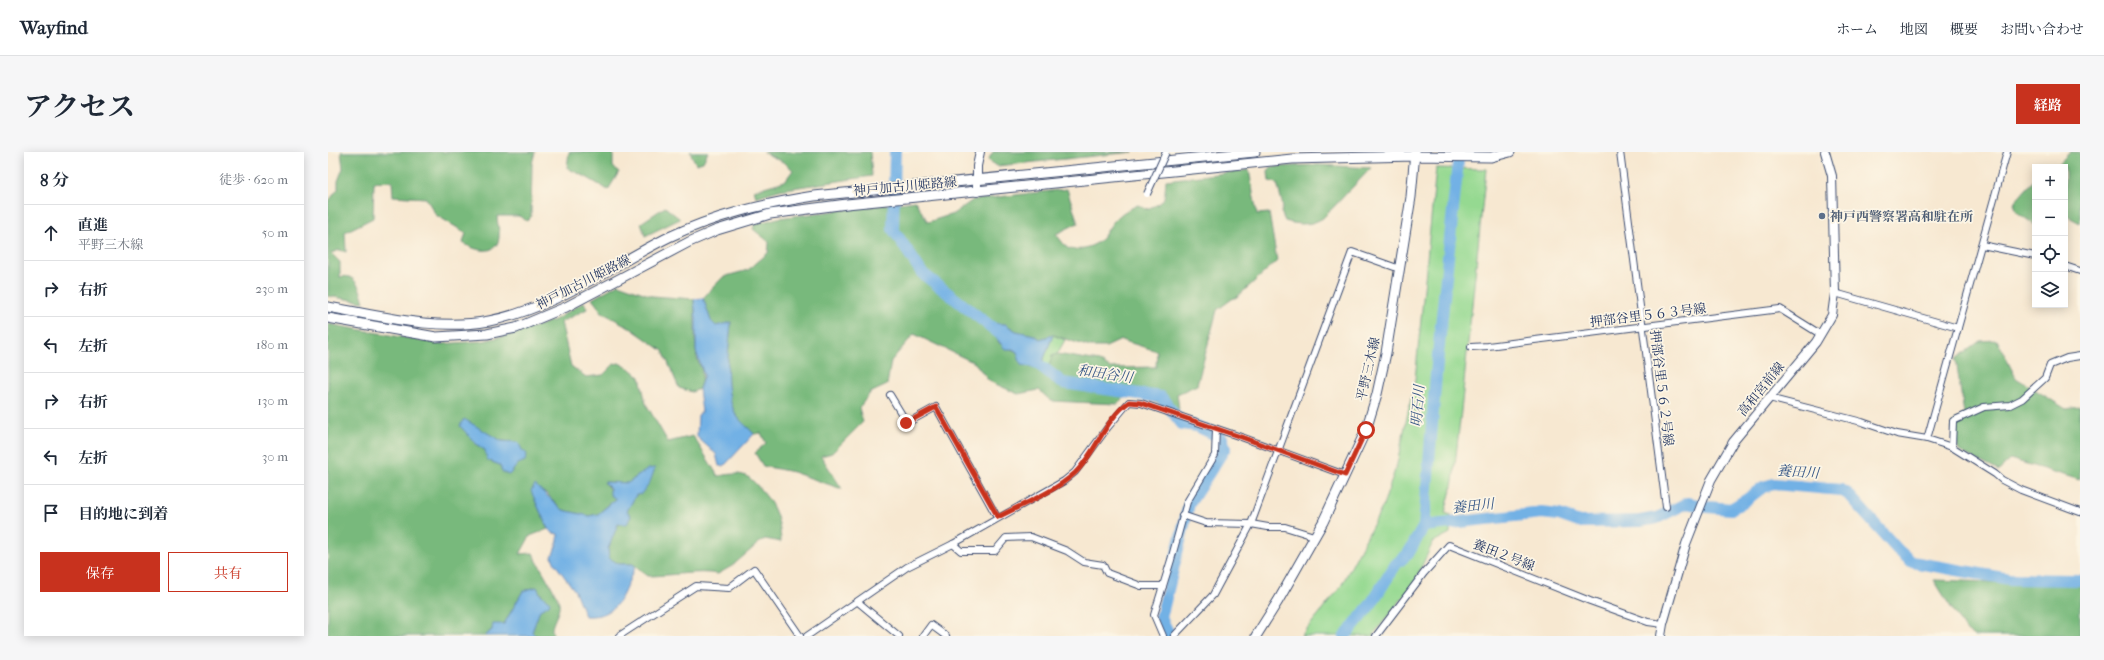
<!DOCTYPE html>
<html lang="ja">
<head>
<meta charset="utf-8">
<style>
	:root { --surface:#fff; --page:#f6f6f7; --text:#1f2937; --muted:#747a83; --line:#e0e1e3; --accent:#c8321e }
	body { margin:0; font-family:"IM FELL French Canon","Noto Serif JP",serif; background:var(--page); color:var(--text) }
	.controls { position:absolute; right:12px; top:12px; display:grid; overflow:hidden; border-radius:0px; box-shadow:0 2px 10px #0003 }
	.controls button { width:36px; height:36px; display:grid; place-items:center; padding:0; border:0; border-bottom:1px solid var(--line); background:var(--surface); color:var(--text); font:20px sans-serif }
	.stop { position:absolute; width:12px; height:12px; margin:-9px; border:3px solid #c8321e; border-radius:50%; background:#fff }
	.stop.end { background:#c8321e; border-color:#fff; box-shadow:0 1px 4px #0008 }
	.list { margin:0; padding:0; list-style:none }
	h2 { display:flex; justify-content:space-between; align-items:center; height:52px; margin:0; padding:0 16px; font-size:17px }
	h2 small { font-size:13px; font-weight:400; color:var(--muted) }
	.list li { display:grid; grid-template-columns:26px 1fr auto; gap:12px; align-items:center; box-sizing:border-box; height:56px; padding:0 16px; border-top:1px solid var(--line) }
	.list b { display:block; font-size:15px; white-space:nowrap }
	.list p { margin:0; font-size:13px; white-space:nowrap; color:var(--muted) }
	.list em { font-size:13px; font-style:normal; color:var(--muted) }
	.actions { display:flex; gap:8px; padding:12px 16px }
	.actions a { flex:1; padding:9px 0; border:1px solid var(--accent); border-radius:0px; text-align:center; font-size:14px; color:var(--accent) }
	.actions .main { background:var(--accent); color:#fff }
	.icon { flex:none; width:22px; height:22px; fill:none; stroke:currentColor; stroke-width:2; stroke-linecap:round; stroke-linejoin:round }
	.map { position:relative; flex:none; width:1752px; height:484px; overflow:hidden; border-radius:0px }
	header { display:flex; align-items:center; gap:24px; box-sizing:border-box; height:56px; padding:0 20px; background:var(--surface); border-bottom:1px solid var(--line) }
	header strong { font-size:19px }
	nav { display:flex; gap:22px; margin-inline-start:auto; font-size:14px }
	.intro { display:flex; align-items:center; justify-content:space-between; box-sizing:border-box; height:96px; padding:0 24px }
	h1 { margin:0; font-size:28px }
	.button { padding:10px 18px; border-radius:0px; background:var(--accent); color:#fff; font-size:14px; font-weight:700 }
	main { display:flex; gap:24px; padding:0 24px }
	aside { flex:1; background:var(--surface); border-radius:0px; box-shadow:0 2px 10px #0003 }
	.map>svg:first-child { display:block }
</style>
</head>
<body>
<header>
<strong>Wayfind</strong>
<nav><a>ホーム</a><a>地図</a><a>概要</a><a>お問い合わせ</a></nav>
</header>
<div class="intro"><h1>アクセス</h1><a class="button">経路</a></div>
<main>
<aside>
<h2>8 分<small>徒歩 · 620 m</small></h2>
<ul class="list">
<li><svg class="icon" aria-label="ahead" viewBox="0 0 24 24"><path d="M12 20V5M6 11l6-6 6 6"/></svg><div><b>直進</b><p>平野三木線</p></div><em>50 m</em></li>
<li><svg class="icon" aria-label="right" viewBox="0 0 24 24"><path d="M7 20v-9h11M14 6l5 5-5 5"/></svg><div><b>右折</b></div><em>230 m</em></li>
<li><svg class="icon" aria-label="left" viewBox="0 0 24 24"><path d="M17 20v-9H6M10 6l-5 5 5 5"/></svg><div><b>左折</b></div><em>180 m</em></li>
<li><svg class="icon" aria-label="right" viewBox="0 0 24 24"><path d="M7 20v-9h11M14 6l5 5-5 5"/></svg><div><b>右折</b></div><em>130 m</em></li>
<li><svg class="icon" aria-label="left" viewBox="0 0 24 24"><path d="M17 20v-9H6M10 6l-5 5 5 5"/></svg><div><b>左折</b></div><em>30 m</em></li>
<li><svg class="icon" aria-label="arrive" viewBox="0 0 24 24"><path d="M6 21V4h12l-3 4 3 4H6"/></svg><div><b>目的地に到着</b></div></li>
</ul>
<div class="actions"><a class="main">保存</a><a>共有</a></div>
</aside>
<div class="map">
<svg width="1752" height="484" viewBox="0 0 1752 484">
	<rect width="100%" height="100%" fill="#fcf5e5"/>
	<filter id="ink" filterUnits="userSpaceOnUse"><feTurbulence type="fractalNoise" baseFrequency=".025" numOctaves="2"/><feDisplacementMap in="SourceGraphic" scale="8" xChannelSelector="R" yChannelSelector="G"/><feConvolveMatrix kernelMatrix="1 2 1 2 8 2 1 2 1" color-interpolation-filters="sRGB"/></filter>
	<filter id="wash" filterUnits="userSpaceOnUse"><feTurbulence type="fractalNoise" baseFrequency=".012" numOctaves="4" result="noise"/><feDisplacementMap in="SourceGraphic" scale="16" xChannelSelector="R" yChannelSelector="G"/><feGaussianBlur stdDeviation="0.9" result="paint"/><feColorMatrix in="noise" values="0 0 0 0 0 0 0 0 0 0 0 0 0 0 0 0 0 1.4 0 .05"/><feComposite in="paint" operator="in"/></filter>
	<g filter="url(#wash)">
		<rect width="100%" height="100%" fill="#f7e8d1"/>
		<!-- green -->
		<g fill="#95d991" stroke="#588478">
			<path d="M1108,16L1158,17L1133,259L1125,330L1117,361L1123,363L1122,381L1105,390L1085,433L1044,484H973L1012,436L1055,354L1069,312L1087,228Z"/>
			<path d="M725,183L737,188L729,202L724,205L720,216L714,212Z"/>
		</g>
		<!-- forest -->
		<g fill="#78b97b" stroke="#4a746c" fill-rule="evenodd">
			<path d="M13,0H207L204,12L203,65L199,69L191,64H169C169,71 172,79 171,86C168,105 146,98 135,91L138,81L108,63L98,46L65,44L64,29L46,30L45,66L17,80L18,100L12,98L3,101L12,110V125C28,121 32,137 36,150L0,144V50L10,37V29L15,16Z"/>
			<path d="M241,0H285V15L291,20L280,38L258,25L239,16Z"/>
			<path d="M362,0H380L375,10L368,12Z"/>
			<path d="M435,0H542L544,24L451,38L428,45L426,38L457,29L465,18L457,11Z"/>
			<path d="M665,0H805L669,14L660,8Z"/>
			<path d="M1742,0H1752V71L1737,63V15H1728Z"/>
			<path d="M990,13L1043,16L995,66C982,74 971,73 957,69L953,60L955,54L949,31L941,29L940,20L943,15Z"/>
			<path d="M921,18L929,62L941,61L949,109L909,145L904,147L889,158L869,233L849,242L851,257L798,242L790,252L723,249L711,238L690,242L661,229L647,211L586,182L563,209L559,233L542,241L531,256L535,270L504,301L493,304L514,337L465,320L435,314L427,301L438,291L433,281L426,282C421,276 415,272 411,267C393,245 401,197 403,170L388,174L383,169L375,146L395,125L420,118L440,101L441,90L425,77L427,72L450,66L587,49L600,70L625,62L645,48L739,37L750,71L728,82L738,95C744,99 749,98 756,96C779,91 776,77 791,64C796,59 804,56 810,53L818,57C839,50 836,48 838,28ZM659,171L677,172L688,179L706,183L712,187L725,183L762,195H778L793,188L829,199L828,215L782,216L771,209L729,202L724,204L720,216L714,212L712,217L689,200L671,191L669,186L660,177Z"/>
			<path d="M1707,27V73L1689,60L1686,51Z"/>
			<path d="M337,55L352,67L317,84L313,71Z"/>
			<path d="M290,132L324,144L366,147C368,164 366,181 368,198C369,217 379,214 371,237L364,240L351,236L335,199L301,175L275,161L264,147Z"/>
			<path d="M256,150L259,157L233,170L243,214L258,225L275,223L286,212L291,211L304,218L312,225L318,252L340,290L365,284L390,324C399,323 409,320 418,324C423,326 428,332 432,337C447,353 452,368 453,390L437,387L433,389L404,414L390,422C370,418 342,424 320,424L305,412H291L280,406C280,394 284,383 290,372L299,371L303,364L299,359L308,343L311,323L300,331L276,330L288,346L270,362L261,364L235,358L218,341L212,339L207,348L220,377L202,384L192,402L205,401C210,413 230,443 231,451C233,463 219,474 226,484H208L204,480L212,457L216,456L217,447L208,435L195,439L176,472L169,473L157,484H0V172L112,192L155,189L185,182L227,168ZM155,279L174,289L185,290L194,298L190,312L181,323L172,313L159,308L158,298L147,292L144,286Z"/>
			<path d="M1669,188L1688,226L1738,257L1752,255V328L1682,307L1671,319L1631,299L1623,273L1636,262L1628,207L1652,189Z"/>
			<path d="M1606,428L1752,433V484H1646L1637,478Z"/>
		</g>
		<!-- water -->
		<g fill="#72b1e5" stroke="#4670a2">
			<path d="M375,146L383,169L388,174L403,170C401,197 393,245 411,267C415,272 421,276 426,282L396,314H391L388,302L369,285L370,263L374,260L371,237L376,223L368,199V167L366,147Z"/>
			<path d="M659,171L677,172L688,179L706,183L712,187L725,183L712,217L693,213L689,200L685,197H677L657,172Z"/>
			<path d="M136,267L173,289L190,290L194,298L199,302L197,309L190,312L181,323L174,320L172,313L159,308L157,298C146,292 141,283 132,274Z"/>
			<path d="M327,316L322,330L313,342L308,343L299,359L303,364L299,372H290L280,397L281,406L291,412H305L307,415C294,442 292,466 257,464L247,439L227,412L224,405L230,389V382L225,381L220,377L203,339L207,333L235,358L261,364L270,362L288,347L282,343V336L276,330L300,331L320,317Z"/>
			<path d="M209,435L212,442L222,450L221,453L212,458L204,480L208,484H157L164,478L165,472H176L195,439Z"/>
		</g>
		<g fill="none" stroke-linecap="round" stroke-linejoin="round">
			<!-- river -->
			<g stroke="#72b1e5" stroke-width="12">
				<path d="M567,0L565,77L594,121L671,181"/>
				<path d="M701,205L735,231L833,245L854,272L869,274L894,286L897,296L861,352L833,466L842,484"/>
				<path d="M1096,374L1214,361L1231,363L1251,370L1312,369L1329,366L1359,351L1380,355L1403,357L1418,348L1435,335L1446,332L1513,338L1520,342L1570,398L1584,410L1681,427L1752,428"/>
				<path d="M1017,484L1043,452L1068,412L1080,402L1096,374L1108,222L1131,0"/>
			</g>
		</g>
	</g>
	<g filter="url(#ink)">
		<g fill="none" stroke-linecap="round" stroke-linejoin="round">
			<!-- street casing -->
			<g stroke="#3c4b6f" stroke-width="8">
				<g id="street">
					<path d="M1292,0L1338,355"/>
					<path d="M1654,93L1707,104"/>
					<path d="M1737,114L1752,119"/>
					<path d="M1507,141L1630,176"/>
					<path d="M1143,195L1160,194L1452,157L1492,182"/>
					<path d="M562,243L579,271L608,255L669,365"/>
					<path d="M1441,246L1534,270L1569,282L1599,287L1624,295L1667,322L1674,328L1693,338L1752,360"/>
					<path d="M1599,287L1679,0"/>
					<path d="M1624,295L1625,269L1656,255L1682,253L1694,247L1717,226L1722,213L1739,206L1752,204"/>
					<path d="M854,363L878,371L923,372L940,375H957L986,384"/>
					<path d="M625,392L633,399H667L678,386L703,385L739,399L756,410L775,413L779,421L813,434H835"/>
					<path d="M530,450L571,484"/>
					<path d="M291,484L368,434L401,436L426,417L472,484"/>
					<path d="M479,484L579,415L625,392L736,329L747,320L780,275L801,250L813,251L916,286L1017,323"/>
					<path d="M595,484L603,473L618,484"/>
					<path d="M835,484L826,463L843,408L859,350L887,303L888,277"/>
					<path d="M846,484L885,443L923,372L1024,100L1072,117"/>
					<path d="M1048,484L1096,421L1121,393L1262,449L1320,470L1335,472"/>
				</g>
			</g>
			<!-- secondary casing -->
			<g stroke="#3c4b6f" stroke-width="10">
				<g id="secondary">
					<path d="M649,40V14L652,0"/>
					<path d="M1333,484L1335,472L1358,392L1383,328L1405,290L1488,190L1504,163L1507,141L1504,24L1497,0"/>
				</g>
			</g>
			<!-- primary casing -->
			<g stroke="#3c4b6f" stroke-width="11">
				<g id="primary">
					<path d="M0,155C53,164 107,179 161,169C228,156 282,114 341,85C388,63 435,52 486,44L927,0"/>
					<path d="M0,166L108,185L159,182L188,176L238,155L361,90L389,78L442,62L519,52L964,7L1086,4L1163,5L1182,0"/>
					<path d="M928,484L950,449L995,370L1038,278L1049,242L1058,201L1083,45L1087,0"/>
				</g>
			</g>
			<!-- street -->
			<use href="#street" stroke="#fff" stroke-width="6"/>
			<!-- secondary -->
			<use href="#secondary" stroke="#fff" stroke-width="8"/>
			<!-- primary -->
			<use href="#primary" stroke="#fff" stroke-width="9"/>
			<!-- street-bridge casing -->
			<g stroke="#3c4b6f" stroke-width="8" stroke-linecap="butt">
				<path id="street-bridge" d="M819,42L838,0"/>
			</g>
			<!-- street-bridge -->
			<use href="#street-bridge" stroke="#fff" stroke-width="6"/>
		</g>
	</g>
	<g fill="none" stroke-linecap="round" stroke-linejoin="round" filter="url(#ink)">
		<!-- route -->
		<path stroke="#c8321e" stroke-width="5" d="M578,271L608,255L670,365C695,352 725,341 747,321C768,301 777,267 801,250L813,251L916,286L1017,323L1038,278"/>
	</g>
	<!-- markers -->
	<circle fill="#5c6f8a" stroke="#fcf5e5" stroke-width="1.5" cx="1494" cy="64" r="4"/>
	<g text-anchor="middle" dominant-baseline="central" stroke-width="3.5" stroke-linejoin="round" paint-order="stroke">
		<!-- street labels -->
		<g font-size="13" fill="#1b2f5e" stroke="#fcf5e5">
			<text transform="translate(577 34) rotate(-5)">神戸加古川姫路線</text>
			<text transform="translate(255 130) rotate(-27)">神戸加古川姫路線</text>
			<text transform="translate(1320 163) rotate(-7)">押部谷里５６３号線</text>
			<text transform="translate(1040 217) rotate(-77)">平野三木線</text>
			<text transform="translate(1334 236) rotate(83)">押部谷里５６２号線</text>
			<text transform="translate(1433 237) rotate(-51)">高和宮前線</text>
			<text transform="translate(1176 403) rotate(21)">養田２号線</text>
		</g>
		<!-- service labels -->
		<g font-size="13" font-weight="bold" fill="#4e5e75" stroke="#fcf5e5" text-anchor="start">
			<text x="1502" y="64">神戸西警察署高和駐在所</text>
		</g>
		<!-- water labels -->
		<g font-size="14" font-style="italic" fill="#355686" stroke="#fcf5e5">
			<text transform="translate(777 222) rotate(8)">和田谷川</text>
			<text transform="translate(1090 254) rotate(-86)">明石川</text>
			<text transform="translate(1470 320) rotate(4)">養田川</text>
			<text transform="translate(1145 354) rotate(-6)">養田川</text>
		</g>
	</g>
</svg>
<div class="controls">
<button>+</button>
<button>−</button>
<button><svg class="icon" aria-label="locate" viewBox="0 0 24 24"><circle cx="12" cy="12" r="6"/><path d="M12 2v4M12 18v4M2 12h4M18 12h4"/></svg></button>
<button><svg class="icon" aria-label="layers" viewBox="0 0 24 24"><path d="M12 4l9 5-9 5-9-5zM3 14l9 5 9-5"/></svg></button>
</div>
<div class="stop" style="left:1038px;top:278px"></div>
<div class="stop end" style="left:578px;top:271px"></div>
</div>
</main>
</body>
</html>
